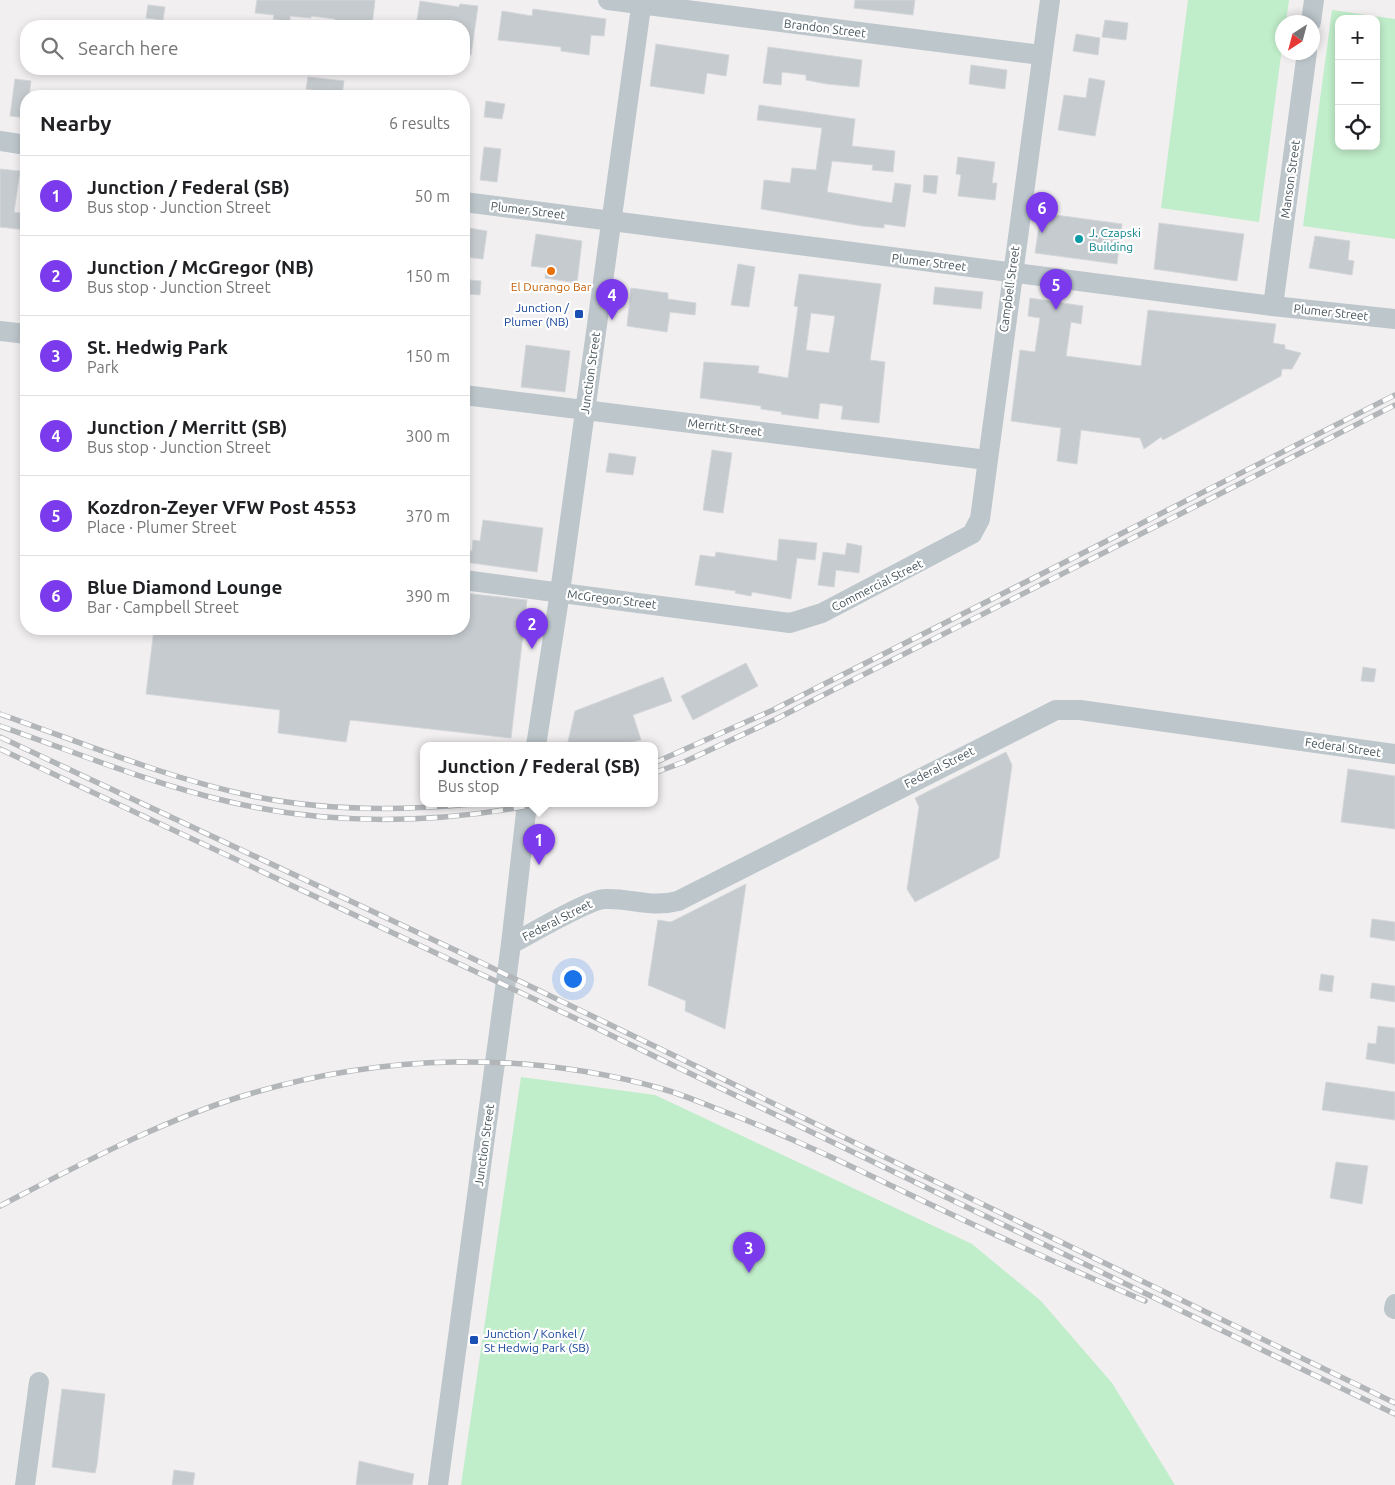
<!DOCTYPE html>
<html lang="en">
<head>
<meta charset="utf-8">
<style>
	:root { --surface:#fff; --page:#f2f2f2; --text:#202124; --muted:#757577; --line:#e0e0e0; --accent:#7c3aed }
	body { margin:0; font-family:Ubuntu,sans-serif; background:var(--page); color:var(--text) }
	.controls { position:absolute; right:15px; top:15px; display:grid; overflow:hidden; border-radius:10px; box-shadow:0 2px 8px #0003 }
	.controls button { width:45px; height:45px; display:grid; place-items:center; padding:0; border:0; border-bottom:1px solid var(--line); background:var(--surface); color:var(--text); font:25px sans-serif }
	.compass { position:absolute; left:1275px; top:15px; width:45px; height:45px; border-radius:50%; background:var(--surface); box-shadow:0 2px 8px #0003; rotate:216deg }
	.you { position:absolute; left:572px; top:978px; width:18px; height:18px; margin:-12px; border:4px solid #fff; border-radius:50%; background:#1a73e8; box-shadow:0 0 0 8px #1a73e833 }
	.badge { display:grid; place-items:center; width:32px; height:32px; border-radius:50%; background:var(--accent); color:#fff; font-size:16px; font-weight:700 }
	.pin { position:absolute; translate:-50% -41px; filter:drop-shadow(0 1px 2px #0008) }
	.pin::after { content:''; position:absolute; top:26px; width:18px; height:15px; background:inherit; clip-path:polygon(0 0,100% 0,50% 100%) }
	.popup { position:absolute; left:420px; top:742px; width:238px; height:65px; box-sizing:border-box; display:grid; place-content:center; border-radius:10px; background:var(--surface); filter:drop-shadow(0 1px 4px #0005); font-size:16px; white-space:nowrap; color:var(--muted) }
	.popup b { font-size:19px; color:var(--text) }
	.popup::after { content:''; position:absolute; left:50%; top:100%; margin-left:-10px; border:10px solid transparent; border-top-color:var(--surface) }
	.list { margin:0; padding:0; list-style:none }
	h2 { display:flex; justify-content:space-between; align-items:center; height:65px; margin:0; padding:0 20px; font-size:21px }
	h2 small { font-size:16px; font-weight:400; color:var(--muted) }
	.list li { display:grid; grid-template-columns:32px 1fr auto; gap:15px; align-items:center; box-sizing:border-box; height:80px; padding:0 20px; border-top:1px solid var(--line) }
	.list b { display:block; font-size:19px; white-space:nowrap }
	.list p { margin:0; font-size:16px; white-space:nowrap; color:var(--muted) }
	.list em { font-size:16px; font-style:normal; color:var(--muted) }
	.icon { flex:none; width:28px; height:28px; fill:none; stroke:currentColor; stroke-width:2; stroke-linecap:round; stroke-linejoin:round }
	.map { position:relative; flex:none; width:1395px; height:1485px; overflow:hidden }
	.search { position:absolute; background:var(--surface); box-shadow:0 2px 8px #0003; left:20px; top:20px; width:450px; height:55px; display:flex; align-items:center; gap:12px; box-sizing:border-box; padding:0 18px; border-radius:20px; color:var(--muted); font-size:19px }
	.panel { position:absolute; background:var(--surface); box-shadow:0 2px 8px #0003; left:20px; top:90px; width:450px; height:545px; border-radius:20px }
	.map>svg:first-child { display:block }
</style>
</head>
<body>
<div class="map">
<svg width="1395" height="1485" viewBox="0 0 1395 1485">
	<rect width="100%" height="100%" fill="#f2eff0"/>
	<!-- green -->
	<g fill="#c0edca" fill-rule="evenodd">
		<path d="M1188,0H1289L1286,22H1282V48L1259,222L1161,208Z"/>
		<path d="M1332,10L1395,19V239L1303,226ZM1339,19H1376V146H1339Z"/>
		<path d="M521,1077L655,1095L972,1244L1041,1301L1112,1383L1175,1485H461Z"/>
	</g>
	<!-- building -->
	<g fill="#c6cbcf" stroke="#d4d7da" fill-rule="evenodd">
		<path d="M257,0H375L372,26L334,24L335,19L311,16V18L290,16V22L273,19L274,15L255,13Z"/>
		<path d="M855,0H915L913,15L854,8Z"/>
		<path d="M420,1L459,7L460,4L478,6L471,55H464V26H416Z"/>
		<path d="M148,5L165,7L163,20L146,18Z"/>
		<path d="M533,9L606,19L604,36L591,35L589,55L561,51V47L498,40L502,11L532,16Z"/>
		<path d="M1105,20L1128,23L1126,40L1102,37Z"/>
		<path d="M1076,34L1100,38L1098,55L1073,51Z"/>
		<path d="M656,44L729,55L726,76L707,73L704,94L650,86Z"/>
		<path d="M768,47L862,60L859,87L827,84L806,80V75L782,72L781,85L763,83Z"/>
		<path d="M971,65L1007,70L1005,89L969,84Z"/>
		<path d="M308,77L344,81L342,95L306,89Z"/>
		<path d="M1089,78L1105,81L1095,136L1058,130L1064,95L1086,98Z"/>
		<path d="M15,79L31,81L29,96H26V118L10,116Z"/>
		<path d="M486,101L505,104L502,119L484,117Z"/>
		<path d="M759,105L855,119L852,146L895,151L893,172L872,170L873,165L832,161L827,192L892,203L895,183L911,185L905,227L884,224V228L862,226L761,209L764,180L790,183L792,168L816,170L822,128L757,120Z"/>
		<path d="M484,147L501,149L497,182L480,180Z"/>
		<path d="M958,157L995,162L992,183H997L995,200L958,196L961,175L956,174Z"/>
		<path d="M0,169L20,171L14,212L26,214V230L0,227Z"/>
		<path d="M924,175L938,176L936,194L923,192Z"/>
		<path d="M1041,213L1122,224L1117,264L1035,253Z"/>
		<path d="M1159,223L1244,234L1237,281L1154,269Z"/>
		<path d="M469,228L487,231L483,259L465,257Z"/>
		<path d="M536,234L582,241L577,283L545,278L546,268L531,266Z"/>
		<path d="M1315,236L1350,241L1348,260L1354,261L1352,275L1309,268Z"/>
		<path d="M738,264L755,267L749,307L731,305Z"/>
		<path d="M799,274L881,284L870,360L885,362L879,423L841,419L843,406L820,403L818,419L781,414L782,412L761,409V406L700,398L704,362L759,366L758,373L788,378L798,307L794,306ZM811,313L835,316L829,353L806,350Z"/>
		<path d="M470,280L481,281L480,295L468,294Z"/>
		<path d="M935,287L983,292L981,309L933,304Z"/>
		<path d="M631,288L668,293V299L696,303L695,315L670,312L667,332L627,326Z"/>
		<path d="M1030,298L1083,306L1081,324L1071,322L1066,356L1141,366L1148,310L1276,324L1273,343L1285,345V349L1301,353L1292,369H1282L1281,376L1163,440L1161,437L1144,449L1140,438L1081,430L1077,464L1057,461L1061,428L1011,421L1020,350L1035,352L1040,318L1028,316Z"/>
		<path d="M526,345L570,351L565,392L521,387Z"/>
		<path d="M712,450L732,453L723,513L703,510Z"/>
		<path d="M609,453L636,457L633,475L606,472Z"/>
		<path d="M483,520L543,528L537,572L464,562V550L472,551L473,540L480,541Z"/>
		<path d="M779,539L817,543L815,560L797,558L791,599L752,592L751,596L735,593L736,591L695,585L700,555L715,557L716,552L777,561Z"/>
		<path d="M847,543L862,546L859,573L836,570L834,587L818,585L823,552L845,555Z"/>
		<path d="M464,593L527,600L511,738L350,720L346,742L278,733L280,710L146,694L154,629H464Z"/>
		<path d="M746,663L758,686L693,720L681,696Z"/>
		<path d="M1363,667L1376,669L1374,682L1361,681Z"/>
		<path d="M663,677L672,701L633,715L641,740L611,746H567L575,711Z"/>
		<path d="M1006,752L1012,765L999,858L915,902L907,889L919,807L915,798Z"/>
		<path d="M1348,769L1395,776V829L1341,822Z"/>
		<path d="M746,884L725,1029L685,1011L686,1001L648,985L658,920L671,922Z"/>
		<path d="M1372,919L1395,922V941L1370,937Z"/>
		<path d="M1321,974L1334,976L1332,992L1319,990Z"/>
		<path d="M1372,983L1395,986V1002L1370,998Z"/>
		<path d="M1378,1026L1395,1028V1064L1366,1059L1368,1043L1376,1044Z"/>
		<path d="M1326,1082L1395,1092V1120L1322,1110Z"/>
		<path d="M1336,1162L1368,1166L1362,1204L1330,1198Z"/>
		<path d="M62,1389L105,1394L97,1465L95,1473L52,1467Z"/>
		<path d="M359,1461L414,1474L412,1485H356Z"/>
		<path d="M174,1470L195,1473L193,1485H172Z"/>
	</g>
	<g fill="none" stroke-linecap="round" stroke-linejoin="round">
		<!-- minor -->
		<g stroke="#bcc6cb" stroke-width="20">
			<path d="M608,0L1041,55"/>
			<path d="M1311,22L1314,0"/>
			<path d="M0,141L26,145"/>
			<path d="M464,202L1273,306L1395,319"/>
			<path d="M1273,306L1307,52"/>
			<path d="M0,331L26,334"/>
			<path d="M464,395L987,460"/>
			<path d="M464,580L790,623L822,613L972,534L980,519L1050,0"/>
			<path d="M536,746L560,592L642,0"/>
			<path d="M511,944C529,935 589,899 605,899C632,898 650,908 678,901L1056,710H1080L1395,754"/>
			<path d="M1394,1309L1395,1304"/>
			<path d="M25,1485L39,1382"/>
			<path d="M438,1485L511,944L527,804"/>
		</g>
		<!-- rail casing -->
		<g stroke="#b2b6b9" stroke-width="5.5">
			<g id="rail">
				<path d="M0,714C83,743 166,778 252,796C324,811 398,811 471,804"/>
				<path d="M0,726C75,752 149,783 226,801C329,826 435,824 538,804"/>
				<path d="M0,737L455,950L1395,1403"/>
				<path d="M0,749L594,1027L1395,1414"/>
				<path d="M654,763L773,710L1395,395"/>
				<path d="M654,773L684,762L776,719L1395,405"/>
				<path d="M0,1206C79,1165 160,1121 246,1095C381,1054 526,1050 663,1089C680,1094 697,1101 715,1108C776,1131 835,1158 894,1187C977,1227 1060,1265 1145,1301"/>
			</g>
		</g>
		<!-- rail -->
		<use href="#rail" stroke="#fff" stroke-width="4" stroke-dasharray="11" stroke-linecap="butt"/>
	</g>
	<!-- markers -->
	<circle fill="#0f9aa8" stroke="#fff" stroke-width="2" cx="1079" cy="239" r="5"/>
	<circle fill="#e8710a" stroke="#fff" stroke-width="2" cx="551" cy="271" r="5"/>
	<g fill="#1a4fb4" stroke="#fff" stroke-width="2">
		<rect x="574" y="309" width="10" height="10" rx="2.5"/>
		<rect x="469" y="1335" width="10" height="10" rx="2.5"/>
	</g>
	<g text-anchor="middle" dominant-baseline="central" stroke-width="4.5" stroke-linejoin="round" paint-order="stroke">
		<!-- street labels -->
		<g font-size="12" fill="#48565c" stroke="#fff">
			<text transform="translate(825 28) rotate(7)">Brandon Street</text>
			<text transform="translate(1290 179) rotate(-82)">Manson Street</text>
			<text transform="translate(528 210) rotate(7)">Plumer Street</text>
			<text transform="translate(929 262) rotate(7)">Plumer Street</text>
			<text transform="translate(1009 289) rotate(-82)">Campbell Street</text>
			<text transform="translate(1331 312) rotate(6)">Plumer Street</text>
			<text transform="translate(590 373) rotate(-82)">Junction Street</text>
			<text transform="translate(725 427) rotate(7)">Merritt Street</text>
			<text transform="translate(877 585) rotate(-27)">Commercial Street</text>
			<text transform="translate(612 599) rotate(7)">McGregor Street</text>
			<text transform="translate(1343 747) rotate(8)">Federal Street</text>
			<text transform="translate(939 767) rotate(-27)">Federal Street</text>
			<text transform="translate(557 920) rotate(-27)">Federal Street</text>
			<text transform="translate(484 1145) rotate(-82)">Junction Street</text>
		</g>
		<!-- culture labels -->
		<g font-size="12" fill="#0d838f" stroke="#fff" text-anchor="start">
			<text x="1089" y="232">J. Czapski<tspan x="1089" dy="14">Building</tspan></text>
		</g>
		<!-- food labels -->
		<g font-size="12" fill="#c56008" stroke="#fff">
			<text x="551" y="286">El Durango Bar</text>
		</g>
		<!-- transit labels -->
		<g font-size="12" fill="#164399" stroke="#fff" text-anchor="end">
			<text x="569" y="307">Junction /<tspan x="569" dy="14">Plumer (NB)</tspan></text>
			<text x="484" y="1333" text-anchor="start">Junction / Konkel /<tspan x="484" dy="14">St Hedwig Park (SB)</tspan></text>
		</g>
	</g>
</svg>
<div class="controls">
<button>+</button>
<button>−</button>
<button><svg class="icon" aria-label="locate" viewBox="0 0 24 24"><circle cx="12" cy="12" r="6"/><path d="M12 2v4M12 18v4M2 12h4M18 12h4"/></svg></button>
</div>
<svg class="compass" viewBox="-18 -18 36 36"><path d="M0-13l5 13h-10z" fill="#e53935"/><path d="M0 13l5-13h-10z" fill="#757577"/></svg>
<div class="you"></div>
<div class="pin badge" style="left:539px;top:865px">1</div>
<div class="popup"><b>Junction / Federal (SB)</b>Bus stop</div>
<div class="pin badge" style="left:532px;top:649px">2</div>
<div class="pin badge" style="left:749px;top:1273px">3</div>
<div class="pin badge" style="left:612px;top:320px">4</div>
<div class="pin badge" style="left:1056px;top:310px">5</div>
<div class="pin badge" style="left:1042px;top:233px">6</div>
<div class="search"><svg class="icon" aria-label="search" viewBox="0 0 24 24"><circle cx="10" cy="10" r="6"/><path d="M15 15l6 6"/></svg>Search here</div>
<section class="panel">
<h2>Nearby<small>6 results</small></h2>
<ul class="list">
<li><span class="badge">1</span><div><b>Junction / Federal (SB)</b><p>Bus stop · Junction Street</p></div><em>50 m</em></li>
<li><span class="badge">2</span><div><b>Junction / McGregor (NB)</b><p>Bus stop · Junction Street</p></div><em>150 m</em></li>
<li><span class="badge">3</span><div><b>St. Hedwig Park</b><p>Park</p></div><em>150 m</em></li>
<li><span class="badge">4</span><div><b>Junction / Merritt (SB)</b><p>Bus stop · Junction Street</p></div><em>300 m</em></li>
<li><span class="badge">5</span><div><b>Kozdron-Zeyer VFW Post 4553</b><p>Place · Plumer Street</p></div><em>370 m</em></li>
<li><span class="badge">6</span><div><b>Blue Diamond Lounge</b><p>Bar · Campbell Street</p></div><em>390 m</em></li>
</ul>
</section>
</div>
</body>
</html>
